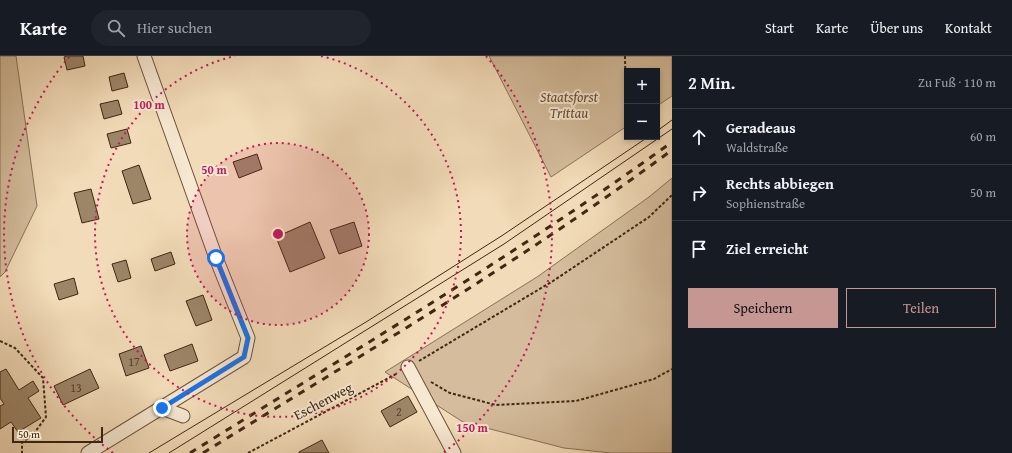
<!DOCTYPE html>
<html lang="de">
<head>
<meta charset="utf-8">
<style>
	:root { --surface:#171b24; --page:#20242c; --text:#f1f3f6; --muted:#9ea1a6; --line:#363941; --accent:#c59692 }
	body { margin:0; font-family:"Gentium Book Plus",serif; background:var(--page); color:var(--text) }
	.controls { position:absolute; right:12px; top:12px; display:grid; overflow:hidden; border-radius:0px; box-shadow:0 2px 6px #0003 }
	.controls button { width:36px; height:36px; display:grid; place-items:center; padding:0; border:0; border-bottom:1px solid var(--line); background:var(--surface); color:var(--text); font:20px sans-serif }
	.scale { position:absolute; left:12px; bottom:10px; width:91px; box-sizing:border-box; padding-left:4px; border:2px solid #402711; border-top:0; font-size:11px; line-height:14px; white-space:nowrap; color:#402711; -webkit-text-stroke:3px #f7e8d1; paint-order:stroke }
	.stop { position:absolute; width:12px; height:12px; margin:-9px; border:3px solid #1a73e8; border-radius:50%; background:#fff }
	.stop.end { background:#1a73e8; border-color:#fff; box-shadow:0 1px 4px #0008 }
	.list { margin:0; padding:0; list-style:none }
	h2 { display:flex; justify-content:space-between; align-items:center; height:52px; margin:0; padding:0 16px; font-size:17px }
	h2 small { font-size:13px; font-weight:400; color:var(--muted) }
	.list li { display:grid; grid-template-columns:26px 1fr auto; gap:12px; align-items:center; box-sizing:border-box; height:56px; padding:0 16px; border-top:1px solid var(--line) }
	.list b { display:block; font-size:15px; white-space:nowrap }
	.list p { margin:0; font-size:13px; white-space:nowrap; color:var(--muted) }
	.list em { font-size:13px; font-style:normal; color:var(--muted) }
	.actions { display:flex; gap:8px; padding:12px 16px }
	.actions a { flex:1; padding:9px 0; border:1px solid var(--accent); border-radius:0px; text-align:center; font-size:14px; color:var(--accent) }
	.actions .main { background:var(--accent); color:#111 }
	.icon { flex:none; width:22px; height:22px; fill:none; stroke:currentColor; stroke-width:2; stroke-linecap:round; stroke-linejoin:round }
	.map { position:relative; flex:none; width:672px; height:397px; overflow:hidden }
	header { display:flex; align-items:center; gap:24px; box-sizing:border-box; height:56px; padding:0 20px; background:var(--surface); border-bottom:1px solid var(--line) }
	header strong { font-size:19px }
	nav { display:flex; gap:22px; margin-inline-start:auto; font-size:14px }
	.search { width:280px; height:36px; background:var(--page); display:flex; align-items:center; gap:10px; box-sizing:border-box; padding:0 14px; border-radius:22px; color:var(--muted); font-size:15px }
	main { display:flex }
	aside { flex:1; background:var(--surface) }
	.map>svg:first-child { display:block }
</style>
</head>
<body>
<header>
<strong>Karte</strong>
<div class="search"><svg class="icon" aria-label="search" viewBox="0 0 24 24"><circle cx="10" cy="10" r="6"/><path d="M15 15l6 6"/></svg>Hier suchen</div>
<nav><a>Start</a><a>Karte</a><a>Über uns</a><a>Kontakt</a></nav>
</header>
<main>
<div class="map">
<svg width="672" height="397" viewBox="0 0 672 397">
	<rect width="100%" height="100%" fill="#f2dbb8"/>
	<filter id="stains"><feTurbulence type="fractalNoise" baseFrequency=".005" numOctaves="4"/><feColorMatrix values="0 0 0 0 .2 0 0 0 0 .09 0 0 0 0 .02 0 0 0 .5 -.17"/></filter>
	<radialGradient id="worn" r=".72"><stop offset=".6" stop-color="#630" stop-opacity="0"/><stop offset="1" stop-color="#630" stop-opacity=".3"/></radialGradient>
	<!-- green -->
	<g fill="#d4bc9c" stroke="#8a7256">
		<path d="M0,0H16L37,150L5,216L0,221Z"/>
		<path d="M489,0H672V40L657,50V15H627V70L551,121Z"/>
		<path d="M672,122V397H611L564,392L463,366L385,316L537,221L649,141Z"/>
	</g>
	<!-- building -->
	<g fill="#9d8568" stroke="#402711">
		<path d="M67,0H83L85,10L67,14L64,1Z"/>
		<path d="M124,17L128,31L112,35L109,21Z"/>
		<path d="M118,44L122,58L104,63L100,48Z"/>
		<path d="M127,73L131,87L111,92L107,78Z"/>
		<path d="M257,98L262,113L239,122L233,106Z"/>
		<path d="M139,109L151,143L133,148L122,115Z"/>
		<path d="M91,133L99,163L82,167L74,137Z"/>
		<path d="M310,166L325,202L290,216L276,181Z"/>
		<path d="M354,166L362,190L339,198L330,174Z"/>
		<path d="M171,196L175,208L155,215L151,203Z"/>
		<path d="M126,204L131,222L118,226L112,208Z"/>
		<path d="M74,222L78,238L59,244L54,228Z"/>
		<path d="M203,239L212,264L196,270L186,245Z"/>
		<path d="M192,288L198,305L170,315L164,299Z"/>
		<path d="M141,290L149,312L126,320L119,298Z"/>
		<path d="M6,313L19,334L33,325L39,335L28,342L41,362L18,376L11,366L0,373V350L4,348L0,342V316Z"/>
		<path d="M90,313L99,332L63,349L54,330Z"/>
		<path d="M408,340L417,356L390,371L381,355Z"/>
		<path d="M322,384L329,397H299V396Z"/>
	</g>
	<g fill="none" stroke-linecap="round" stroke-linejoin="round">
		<!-- minor casing -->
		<g stroke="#6c543b" stroke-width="15">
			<g id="minor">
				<path d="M408,311L454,397"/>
				<path d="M162,352L183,360"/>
				<path d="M88,397L244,301L248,282L216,202L144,0"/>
			</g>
		</g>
		<!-- path -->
		<g stroke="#402711" stroke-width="2" stroke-dasharray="3 2" stroke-linecap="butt">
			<path d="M625,0L626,54"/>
			<path d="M0,285L15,292L43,322L46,361L35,376L22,387V397"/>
			<path d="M419,305L553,225L649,161L672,139"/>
			<path d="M431,326L450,337L496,349L576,345L654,323L672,313"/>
			<path d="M248,397L398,317"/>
		</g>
		<!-- minor -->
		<use href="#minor" stroke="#f7e8d1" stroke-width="13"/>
		<!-- tram -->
		<g stroke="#402711" stroke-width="1">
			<path d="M657,75L672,64"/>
			<path d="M149,397L366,266L503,179L648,81"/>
			<path d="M169,397L504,188L672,73"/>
		</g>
		<!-- rail -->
		<g stroke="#402711" stroke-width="3" stroke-dasharray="7 7" stroke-linecap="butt">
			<path d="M190,397C352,296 517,198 672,86"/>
			<path d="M203,397C361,299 522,205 672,94"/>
		</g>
	</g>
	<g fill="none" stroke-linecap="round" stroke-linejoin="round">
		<!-- route -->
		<path stroke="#1a73e8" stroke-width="5" d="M162,352L244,301L248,282L216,202"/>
	</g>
	<!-- distance rings -->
	<circle cx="278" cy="178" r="91" fill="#c2185b" fill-opacity=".12"/>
	<g fill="none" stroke="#c2185b" stroke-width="2" stroke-dasharray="2 4">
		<circle cx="278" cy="178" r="91"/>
		<path d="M321 0A183 183 0 1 1 235 0"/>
		<path d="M113 397A274 274 0 0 1 70 0M486 0A274 274 0 0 1 443 397"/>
	</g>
	<g text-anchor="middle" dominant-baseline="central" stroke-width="4" stroke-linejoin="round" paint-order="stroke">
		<!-- number labels -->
		<g font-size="12" fill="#573e27">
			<text x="134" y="305">17</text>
			<text x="76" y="331">13</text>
			<text x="399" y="355">2</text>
		</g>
		<!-- park labels -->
		<g font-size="14" font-style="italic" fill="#654c34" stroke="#f7e8d1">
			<text x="569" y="41">Staatsforst<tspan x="569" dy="16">Trittau</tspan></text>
		</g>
		<!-- street labels -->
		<g font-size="14" fill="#402711" stroke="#f7e8d1">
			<text transform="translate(323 345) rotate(-28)">Eschenweg</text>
		</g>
	</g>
	<circle cx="278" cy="178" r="6" fill="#c2185b" stroke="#f7e8d1" stroke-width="2"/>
	<g font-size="12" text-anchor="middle" font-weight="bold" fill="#c2185b" stroke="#f7e8d1" stroke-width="4" stroke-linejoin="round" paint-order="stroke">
		<text x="149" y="53">100 m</text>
		<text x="214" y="118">50 m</text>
		<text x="472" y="376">150 m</text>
	</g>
	<rect width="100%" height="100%" filter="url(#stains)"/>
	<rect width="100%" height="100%" fill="url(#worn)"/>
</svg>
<div class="controls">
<button>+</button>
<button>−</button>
</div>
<div class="scale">50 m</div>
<div class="stop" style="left:216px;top:202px"></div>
<div class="stop end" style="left:162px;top:352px"></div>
</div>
<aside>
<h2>2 Min.<small>Zu Fuß · 110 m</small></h2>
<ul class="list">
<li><svg class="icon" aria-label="ahead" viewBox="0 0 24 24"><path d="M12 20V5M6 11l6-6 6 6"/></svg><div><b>Geradeaus</b><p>Waldstraße</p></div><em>60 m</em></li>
<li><svg class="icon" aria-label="right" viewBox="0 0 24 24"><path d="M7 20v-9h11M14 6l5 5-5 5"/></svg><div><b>Rechts abbiegen</b><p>Sophienstraße</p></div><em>50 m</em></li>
<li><svg class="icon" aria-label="arrive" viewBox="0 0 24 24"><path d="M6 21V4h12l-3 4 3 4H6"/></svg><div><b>Ziel erreicht</b></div></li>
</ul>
<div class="actions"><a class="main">Speichern</a><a>Teilen</a></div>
</aside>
</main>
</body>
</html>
